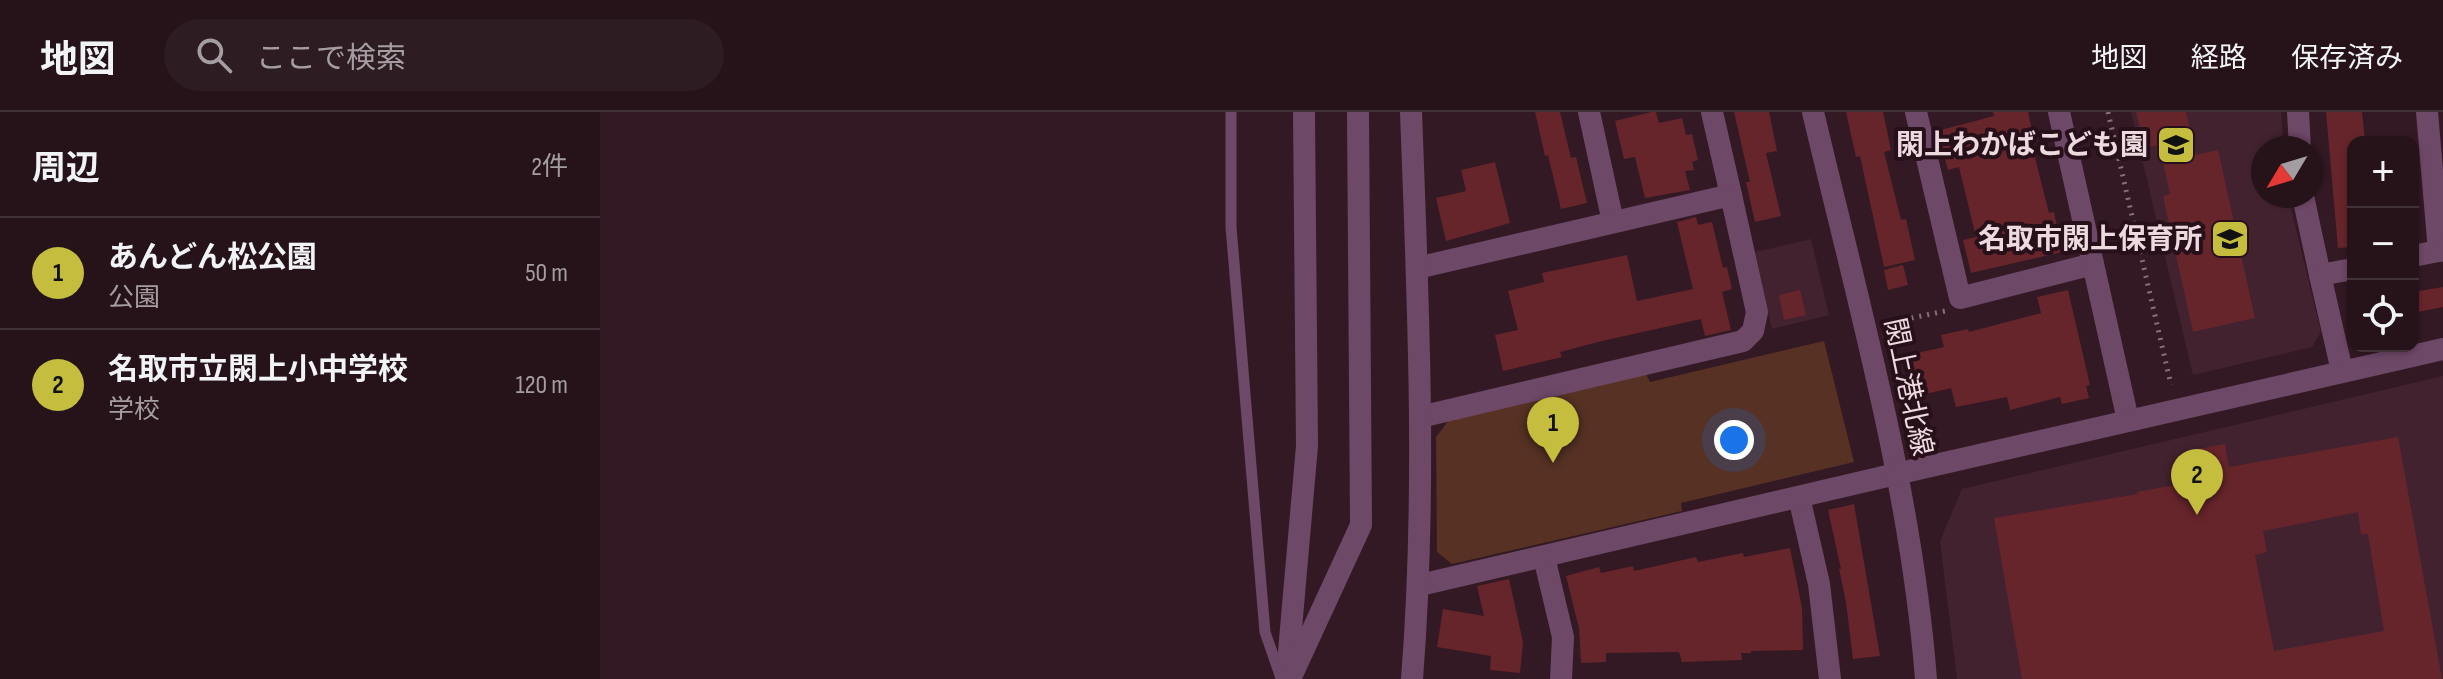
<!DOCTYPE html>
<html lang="ja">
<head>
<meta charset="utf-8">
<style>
	:root { --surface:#26131a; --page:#2e1c23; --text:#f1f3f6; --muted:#a49ea2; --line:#423239; --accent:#c4bd3e }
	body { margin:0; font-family:"Sofia Sans Condensed","Noto Sans JP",sans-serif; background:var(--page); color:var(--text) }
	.controls { position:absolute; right:24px; top:24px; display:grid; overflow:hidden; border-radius:16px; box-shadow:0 2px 6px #0004 }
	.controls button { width:72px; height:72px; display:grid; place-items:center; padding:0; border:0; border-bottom:2px solid var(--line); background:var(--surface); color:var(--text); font:40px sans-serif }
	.compass { position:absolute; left:1651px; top:24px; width:72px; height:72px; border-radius:50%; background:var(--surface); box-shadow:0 2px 6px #0004; rotate:232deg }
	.you { position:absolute; left:1134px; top:328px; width:28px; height:28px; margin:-20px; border:6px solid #fff; border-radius:50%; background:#1a73e8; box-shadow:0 0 0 12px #1a73e833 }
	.badge { display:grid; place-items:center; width:52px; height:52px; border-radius:50%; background:var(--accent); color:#111; font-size:26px; font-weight:700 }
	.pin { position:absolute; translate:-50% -66px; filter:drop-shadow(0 2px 4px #0008) }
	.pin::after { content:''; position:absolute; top:42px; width:28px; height:24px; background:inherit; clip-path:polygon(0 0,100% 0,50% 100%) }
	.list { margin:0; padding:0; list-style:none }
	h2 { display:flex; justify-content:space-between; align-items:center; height:104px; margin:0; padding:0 32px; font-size:34px }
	h2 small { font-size:26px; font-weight:400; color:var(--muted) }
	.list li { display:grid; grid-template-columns:52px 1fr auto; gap:24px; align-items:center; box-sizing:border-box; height:112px; padding:0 32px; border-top:2px solid var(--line) }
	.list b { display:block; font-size:30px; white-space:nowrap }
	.list p { margin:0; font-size:26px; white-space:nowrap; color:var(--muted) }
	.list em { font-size:26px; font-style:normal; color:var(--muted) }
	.icon { flex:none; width:44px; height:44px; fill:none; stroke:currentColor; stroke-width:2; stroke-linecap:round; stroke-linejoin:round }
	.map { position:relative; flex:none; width:1843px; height:567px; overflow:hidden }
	header { display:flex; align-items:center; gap:48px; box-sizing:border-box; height:112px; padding:0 40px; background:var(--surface); border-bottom:2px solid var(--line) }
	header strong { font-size:38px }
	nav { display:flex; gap:44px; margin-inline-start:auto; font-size:28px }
	.search { width:560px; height:72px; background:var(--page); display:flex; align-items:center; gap:20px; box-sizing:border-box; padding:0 28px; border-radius:44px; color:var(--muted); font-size:30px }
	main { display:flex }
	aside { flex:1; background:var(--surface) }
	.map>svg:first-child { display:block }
</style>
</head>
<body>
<header>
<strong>地図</strong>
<div class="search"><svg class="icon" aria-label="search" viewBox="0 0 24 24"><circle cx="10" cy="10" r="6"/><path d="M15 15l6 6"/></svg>ここで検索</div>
<nav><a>地図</a><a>経路</a><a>保存済み</a></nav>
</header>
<main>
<aside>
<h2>周辺<small>2件</small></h2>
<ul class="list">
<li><span class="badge">1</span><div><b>あんどん松公園</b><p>公園</p></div><em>50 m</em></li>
<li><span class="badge">2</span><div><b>名取市立閖上小中学校</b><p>学校</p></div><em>120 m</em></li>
</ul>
</aside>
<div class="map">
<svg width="1843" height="567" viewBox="0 0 1843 567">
	<rect width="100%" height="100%" fill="#331923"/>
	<!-- built -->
	<g fill="#42222f">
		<path d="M1531,0H1681L1684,36H1663V84H1688L1721,220L1712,235L1593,263Z"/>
		<path d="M1211,127L1229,203L1172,217L1155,140Z"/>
		<path d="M1843,264V567H1357L1340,429L1362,377Z"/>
	</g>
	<!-- green -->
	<path fill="#563124" d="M1224,229L1254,350L1081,391L1082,399L852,452L837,440L836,325L849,308L1046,262L1050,270Z"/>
	<!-- building -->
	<g fill="#66252b" fill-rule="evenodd">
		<path d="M935,0H960L971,46L976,45L987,91L961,97L948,43L945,44Z"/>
		<path d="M1051,0H1056L1059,11L1082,6L1086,23L1092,22L1098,48L1092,50L1094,58L1085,59L1090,78L1045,86L1035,45L1024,47L1015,9Z"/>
		<path d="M1134,0H1169L1177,39L1166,41L1181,104L1155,110L1146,70H1150Z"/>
		<path d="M1246,0H1283L1291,38L1284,40L1301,108L1306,107L1315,148L1284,155L1260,44L1256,45Z"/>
		<path d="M1393,0H1428L1434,29L1431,30L1449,101L1454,100L1462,140L1371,161L1363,128L1376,125L1359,55L1348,58L1337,19L1394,4Z"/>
		<path d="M1536,0H1586L1596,43L1618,38L1655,206L1593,220L1563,84L1570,82L1559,33L1545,36Z"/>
		<path d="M1726,0H1762L1765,30H1753V135L1738,136Z"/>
		<path d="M895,50L910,111L846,129L836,86L866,79L861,58Z"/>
		<path d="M1096,105L1098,113L1112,110L1123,156L1127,155L1132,177L1122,180L1131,218L1105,224L1101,207L1002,229L960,240L962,245L903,259L895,223L918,218L908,179L944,170L942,161L1027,143L1037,189L1093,177L1077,110Z"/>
		<path d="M1303,153L1308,173L1288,178L1284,158Z"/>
		<path d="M1843,175V195L1813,201V180Z"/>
		<path d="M1200,178L1206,203L1184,208L1179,183Z"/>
		<path d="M1468,178L1490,273L1486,274L1489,286L1462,292L1460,285L1410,298L1407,285L1356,295L1351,276L1313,285L1304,244L1344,235L1341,223L1368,217L1369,220L1441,201L1437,185Z"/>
		<path d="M1798,325L1842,567H1422L1394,406L1538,382L1537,380L1596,369L1591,338L1625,332L1629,355ZM1758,400L1761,422H1768L1784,519L1674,539L1655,443L1667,440L1663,419Z"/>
		<path d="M1254,392L1280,544L1253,547L1246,490L1239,457H1241L1228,398Z"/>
		<path d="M1190,436L1202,496L1203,538L1151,539V541H1141L1142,548L1082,550L1079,540L1006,541V550L981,551L979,516L966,464L999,455L1001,461L1033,454L1034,459L1096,445L1098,450L1143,441L1144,445Z"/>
		<path d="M909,467L923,530L920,561L890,558L891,544L837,535L843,497L884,504L877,474Z"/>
	</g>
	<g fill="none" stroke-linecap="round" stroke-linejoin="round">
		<!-- path -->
		<g stroke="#866f77" stroke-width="5" stroke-dasharray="2 6" stroke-linecap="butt">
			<path d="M1508,0L1571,273"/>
			<path d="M1288,211L1345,199"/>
		</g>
		<!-- service -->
		<path stroke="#6e4867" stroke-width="11" d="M631,0V115L665,520L681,566"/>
		<!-- minor -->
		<g stroke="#6e4867" stroke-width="22">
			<path d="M989,0L1013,110"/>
			<path d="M1112,0L1131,83"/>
			<path d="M1316,0L1360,186L1493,152"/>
			<path d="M1459,0L1528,308"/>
			<path d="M1698,0L1700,36"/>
			<path d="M1827,0L1839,139"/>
			<path d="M1703,84L1720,163"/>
			<path d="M1813,144L1843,138"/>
			<path d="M817,156L1131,83L1157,200L1153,219L1143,229L820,305"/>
			<path d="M1742,259L1720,163L1753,157"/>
			<path d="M1199,385L1219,472L1230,567"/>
			<path d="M944,445L963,525L961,567"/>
			<path d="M820,473L1296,362"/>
			<path d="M687,562L707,334L704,0"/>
			<path d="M690,567L761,413L758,0"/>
		</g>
		<!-- tertiary -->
		<g stroke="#6e4867" stroke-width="22">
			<path d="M811,0C818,189 827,378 812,567"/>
			<path d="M1213,0C1257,187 1311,375 1326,567"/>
			<path d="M1296,362L1843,237"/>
		</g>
	</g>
	<!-- icons -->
	<defs>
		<g id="school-square" transform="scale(2)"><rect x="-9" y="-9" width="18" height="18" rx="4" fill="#c4bd3e" stroke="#28101a"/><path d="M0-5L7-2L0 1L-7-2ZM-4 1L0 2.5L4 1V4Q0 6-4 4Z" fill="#111"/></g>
	</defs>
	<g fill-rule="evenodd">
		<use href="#school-square" x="1576" y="33"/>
		<use href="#school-square" x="1630" y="127"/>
	</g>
	<g text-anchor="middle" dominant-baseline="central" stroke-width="8" stroke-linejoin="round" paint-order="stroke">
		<!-- poi labels -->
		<g font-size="28" font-weight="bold" fill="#ecdadf" stroke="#28101a" text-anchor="end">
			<text x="1548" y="33">閖上わかばこども園</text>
			<text x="1602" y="127">名取市閖上保育所</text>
		</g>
		<!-- street labels -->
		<g font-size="28" fill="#ecdadf" stroke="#28101a">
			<text transform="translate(1308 275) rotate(78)">閖上港北線</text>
		</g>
	</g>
</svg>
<div class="controls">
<button>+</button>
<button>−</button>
<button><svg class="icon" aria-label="locate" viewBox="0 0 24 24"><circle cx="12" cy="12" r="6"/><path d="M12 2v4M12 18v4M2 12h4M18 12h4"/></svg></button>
</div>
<svg class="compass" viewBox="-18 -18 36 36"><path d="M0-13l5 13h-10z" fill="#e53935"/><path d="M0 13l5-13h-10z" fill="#a49ea2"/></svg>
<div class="you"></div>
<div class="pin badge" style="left:953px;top:351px">1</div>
<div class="pin badge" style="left:1597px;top:403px">2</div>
</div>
</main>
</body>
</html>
